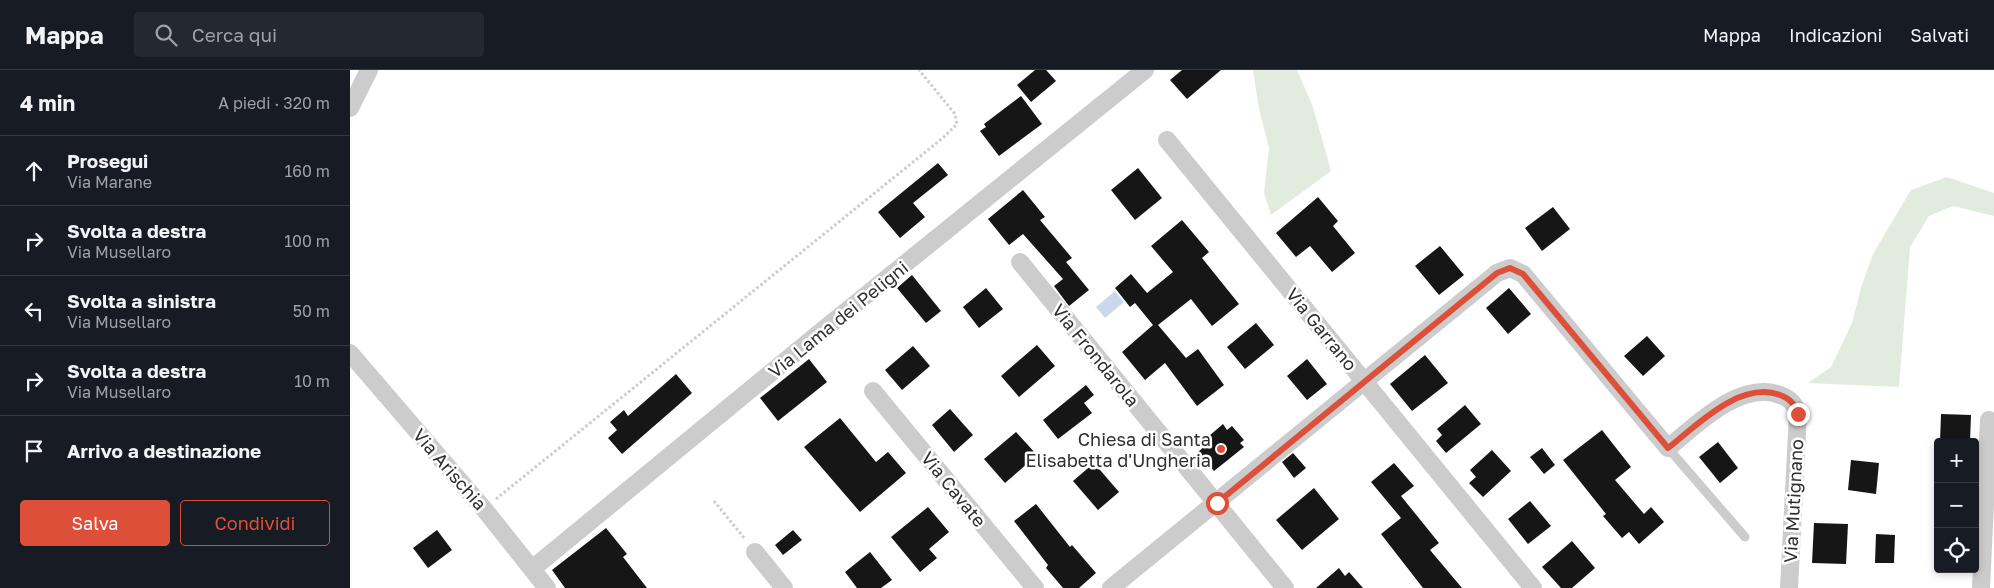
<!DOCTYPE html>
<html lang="it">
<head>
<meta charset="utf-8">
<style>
	:root { --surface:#171b24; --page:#242831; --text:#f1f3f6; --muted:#9ea1a6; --line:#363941; --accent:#de4f39 }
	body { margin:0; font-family:"Golos Text",sans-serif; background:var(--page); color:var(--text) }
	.controls { position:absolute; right:15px; bottom:15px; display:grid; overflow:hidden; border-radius:5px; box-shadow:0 2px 8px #0003 }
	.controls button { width:45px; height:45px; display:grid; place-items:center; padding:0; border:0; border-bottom:1px solid var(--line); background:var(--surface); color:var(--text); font:25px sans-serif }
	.stop { position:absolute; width:15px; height:15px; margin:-11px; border:4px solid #de4f39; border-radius:50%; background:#fff }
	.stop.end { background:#de4f39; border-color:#fff; box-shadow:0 1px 5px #0008 }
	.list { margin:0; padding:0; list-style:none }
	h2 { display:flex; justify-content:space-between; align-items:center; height:65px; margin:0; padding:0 20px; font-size:21px }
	h2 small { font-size:16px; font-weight:400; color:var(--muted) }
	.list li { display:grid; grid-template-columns:32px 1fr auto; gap:15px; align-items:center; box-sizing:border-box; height:70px; padding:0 20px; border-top:1px solid var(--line) }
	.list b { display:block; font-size:19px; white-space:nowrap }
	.list p { margin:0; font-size:16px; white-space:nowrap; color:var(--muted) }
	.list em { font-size:16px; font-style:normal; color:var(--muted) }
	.actions { display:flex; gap:10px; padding:15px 20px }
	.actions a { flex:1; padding:11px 0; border:1px solid var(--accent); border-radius:5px; text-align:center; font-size:18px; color:var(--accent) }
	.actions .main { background:var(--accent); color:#fff }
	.icon { flex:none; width:28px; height:28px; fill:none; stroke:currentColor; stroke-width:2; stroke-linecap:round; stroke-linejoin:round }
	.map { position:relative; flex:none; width:1644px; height:518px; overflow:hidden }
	header { display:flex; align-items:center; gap:30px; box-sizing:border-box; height:70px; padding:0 25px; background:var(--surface); border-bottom:1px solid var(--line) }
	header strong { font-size:24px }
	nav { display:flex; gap:28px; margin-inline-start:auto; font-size:18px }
	.search { width:350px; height:45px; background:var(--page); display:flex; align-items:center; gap:12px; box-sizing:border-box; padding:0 18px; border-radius:5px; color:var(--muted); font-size:19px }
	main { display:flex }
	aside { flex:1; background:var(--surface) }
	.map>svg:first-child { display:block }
</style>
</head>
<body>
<header>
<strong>Mappa</strong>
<div class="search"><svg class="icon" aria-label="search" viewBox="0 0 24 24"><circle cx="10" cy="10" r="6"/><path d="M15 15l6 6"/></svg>Cerca qui</div>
<nav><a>Mappa</a><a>Indicazioni</a><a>Salvati</a></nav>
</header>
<main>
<aside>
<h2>4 min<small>A piedi · 320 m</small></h2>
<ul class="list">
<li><svg class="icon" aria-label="ahead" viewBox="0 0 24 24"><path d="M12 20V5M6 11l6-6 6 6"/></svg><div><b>Prosegui</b><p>Via Marane</p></div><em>160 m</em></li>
<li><svg class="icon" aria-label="right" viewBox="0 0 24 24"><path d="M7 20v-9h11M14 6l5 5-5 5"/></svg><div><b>Svolta a destra</b><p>Via Musellaro</p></div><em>100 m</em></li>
<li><svg class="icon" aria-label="left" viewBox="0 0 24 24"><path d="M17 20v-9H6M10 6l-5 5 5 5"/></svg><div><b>Svolta a sinistra</b><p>Via Musellaro</p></div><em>50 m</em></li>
<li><svg class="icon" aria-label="right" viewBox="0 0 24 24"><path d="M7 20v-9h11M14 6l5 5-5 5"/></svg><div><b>Svolta a destra</b><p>Via Musellaro</p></div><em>10 m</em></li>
<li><svg class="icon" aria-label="arrive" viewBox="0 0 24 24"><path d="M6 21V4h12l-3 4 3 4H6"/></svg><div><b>Arrivo a destinazione</b></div></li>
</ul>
<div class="actions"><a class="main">Salva</a><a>Condividi</a></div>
</aside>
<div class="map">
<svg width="1644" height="518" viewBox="0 0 1644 518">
	<rect width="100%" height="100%" fill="#fff"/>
	<!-- green -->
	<g fill="#e2ecde">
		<path d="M903,0H947L963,37L981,101L921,145L914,123L919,78L909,39Z"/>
		<path d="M1597,107L1644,123V146L1603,136L1579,146L1560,177L1549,317L1458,313L1481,297L1502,253L1511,218L1523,184L1561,120Z"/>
	</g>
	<!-- water -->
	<path fill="#cbd8eb" d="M765,221L774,232L755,248L746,237Z"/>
	<!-- building -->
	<g fill="#161616">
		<path d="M685,0H696L706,11L681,32L667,15Z"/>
		<path d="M832,0H871L837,29L820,10Z"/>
		<path d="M671,26L692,54L649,86L630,61L636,57L634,54Z"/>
		<path d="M588,93L598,105L563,133L575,147L550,168L528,142Z"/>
		<path d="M788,98L812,128L785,150L761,120Z"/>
		<path d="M673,120L695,147L690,150L722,188L716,192L739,220L719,236L704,216L713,209L673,164L659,175L638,149Z"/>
		<path d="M968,127L988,151L983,156L1005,183L982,202L960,176L946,187L926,163Z"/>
		<path d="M1203,137L1220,159L1192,181L1175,158Z"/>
		<path d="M832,150L859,182L852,188L889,234L862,256L841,229L808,255L836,288L848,279L874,315L847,336L815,293L795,310L772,282L803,255L785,233L780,237L765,218L781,204L797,223L823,202L801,176Z"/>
		<path d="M1090,176L1114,205L1089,225L1065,196Z"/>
		<path d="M562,205L591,241L576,253L547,218Z"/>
		<path d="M636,218L653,239L629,258L613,237Z"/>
		<path d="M1159,218L1181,244L1158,264L1136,238Z"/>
		<path d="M906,253L924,275L895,299L877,277Z"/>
		<path d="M1297,266L1315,286L1293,306L1274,286Z"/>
		<path d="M687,275L705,296L669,327L651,306Z"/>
		<path d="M563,276L580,296L552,320L535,300Z"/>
		<path d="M1075,285L1098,313L1062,341L1040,314Z"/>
		<path d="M459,289L477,312L428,351L410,328Z"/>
		<path d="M957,289L977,314L957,330L937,306Z"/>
		<path d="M326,304L342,323L272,384L258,368L267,360L260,352L274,340L278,346Z"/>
		<path d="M736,315L744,325L734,333L742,343L708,369L693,350Z"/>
		<path d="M1115,335L1131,354L1096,383L1086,371L1092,365L1087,359Z"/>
		<path d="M600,339L623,365L604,382L582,355Z"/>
		<path d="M1591,344L1621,345L1620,372H1590Z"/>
		<path d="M490,348L526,392L538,382L556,403L510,442L454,377Z"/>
		<path d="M873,354L877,360L882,356L894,370L890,373L894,377L864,401L848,382L855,376L852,372Z"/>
		<path d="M1252,360L1281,397L1265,410L1294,444L1301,437L1314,452L1289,474L1279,462L1272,468L1253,446L1256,444L1213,390Z"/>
		<path d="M666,362L687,385L655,413L634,389Z"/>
		<path d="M1368,372L1388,398L1370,413L1349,387Z"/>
		<path d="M1192,378L1205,395L1194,404L1180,387Z"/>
		<path d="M1142,380L1161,401L1133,427L1119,413L1126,407L1120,400Z"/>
		<path d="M943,383L956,398L944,408L932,392Z"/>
		<path d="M1501,390L1529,393L1526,424L1498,420Z"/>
		<path d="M744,393L769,422L748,440L723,411Z"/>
		<path d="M1044,393L1064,416L1051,426L1089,473L1080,480L1112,518H1073L1031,464L1051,448L1021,412Z"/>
		<path d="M964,418L989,449L952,480L926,450Z"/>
		<path d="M1180,431L1201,456L1178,474L1158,449Z"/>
		<path d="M686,434L720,477L722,475L746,503L729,518H713L696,498L698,495L664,451Z"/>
		<path d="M578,437L599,462L579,479L587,488L570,502L541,467Z"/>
		<path d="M1464,453L1498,454L1496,494L1462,493Z"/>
		<path d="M256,458L277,484L273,487L297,518H215L202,500Z"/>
		<path d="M87,460L102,480L78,498L63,478Z"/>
		<path d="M443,460L452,470L433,485L425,475Z"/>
		<path d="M1526,464L1545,465L1544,493H1525Z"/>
		<path d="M1222,471L1245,498L1222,518H1211L1192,497Z"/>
		<path d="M520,482L542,510L531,518H507L495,502Z"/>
		<path d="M989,498L995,506L999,502L1013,518H966Z"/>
	</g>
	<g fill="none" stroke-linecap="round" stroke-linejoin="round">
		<!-- path -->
		<g stroke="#ccc" stroke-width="3" stroke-dasharray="2.5 2.5" stroke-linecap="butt">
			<path d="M146,429L594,67L607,54L605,44L569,0"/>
			<path d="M364,431L395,469"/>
		</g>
		<!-- service -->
		<path stroke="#ccc" stroke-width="9" d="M1318,378L1395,467"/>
		<!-- minor -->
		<g stroke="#ccc" stroke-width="18">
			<path d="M0,38L19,0"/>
			<path d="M817,70L1183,518"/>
			<path d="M670,192L935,518"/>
			<path d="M0,283L134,439L197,518"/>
			<path d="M523,321L685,518"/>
			<path d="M405,482L434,518"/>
			<path d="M182,499L473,260L795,0"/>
			<path d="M761,518L1147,203L1160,198L1173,204L1318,378C1346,355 1390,310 1430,325C1439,328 1445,333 1448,344L1439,518"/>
			<path d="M1631,518L1639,350"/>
		</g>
	</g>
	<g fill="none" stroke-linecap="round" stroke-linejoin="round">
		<!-- route -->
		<path stroke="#de4f39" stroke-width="6" d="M867,433L1147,203L1160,198L1173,204L1318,378C1346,356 1390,310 1430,325C1439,328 1445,333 1448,344"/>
	</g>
	<!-- markers -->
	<circle fill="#de4f39" stroke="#fff" stroke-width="2" cx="871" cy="379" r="5"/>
	<g text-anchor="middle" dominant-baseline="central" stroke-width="5" stroke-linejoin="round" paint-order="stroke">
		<!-- street labels -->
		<g font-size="18" fill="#2f2f2f" stroke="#fff">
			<text transform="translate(488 249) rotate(-39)">Via Lama dei Peligni</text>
			<text transform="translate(972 259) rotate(51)">Via Garrano</text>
			<text transform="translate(746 285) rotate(51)">Via Frondarola</text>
			<text transform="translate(100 399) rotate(49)">Via Arischia</text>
			<text transform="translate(604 419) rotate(51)">Via Cavate</text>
			<text transform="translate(1443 431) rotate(-87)">Via Mutignano</text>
		</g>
		<!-- poi labels -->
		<g font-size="18" fill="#2f2f2f" stroke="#fff" text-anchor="end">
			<text x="861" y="369">Chiesa di Santa<tspan x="861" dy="21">Elisabetta d'Ungheria</tspan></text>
		</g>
	</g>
</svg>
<div class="controls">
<button>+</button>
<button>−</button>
<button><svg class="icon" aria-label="locate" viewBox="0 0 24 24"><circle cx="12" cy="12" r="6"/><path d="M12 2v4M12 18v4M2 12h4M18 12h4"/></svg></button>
</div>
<div class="stop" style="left:867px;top:433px"></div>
<div class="stop end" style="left:1448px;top:344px"></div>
</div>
</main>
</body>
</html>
